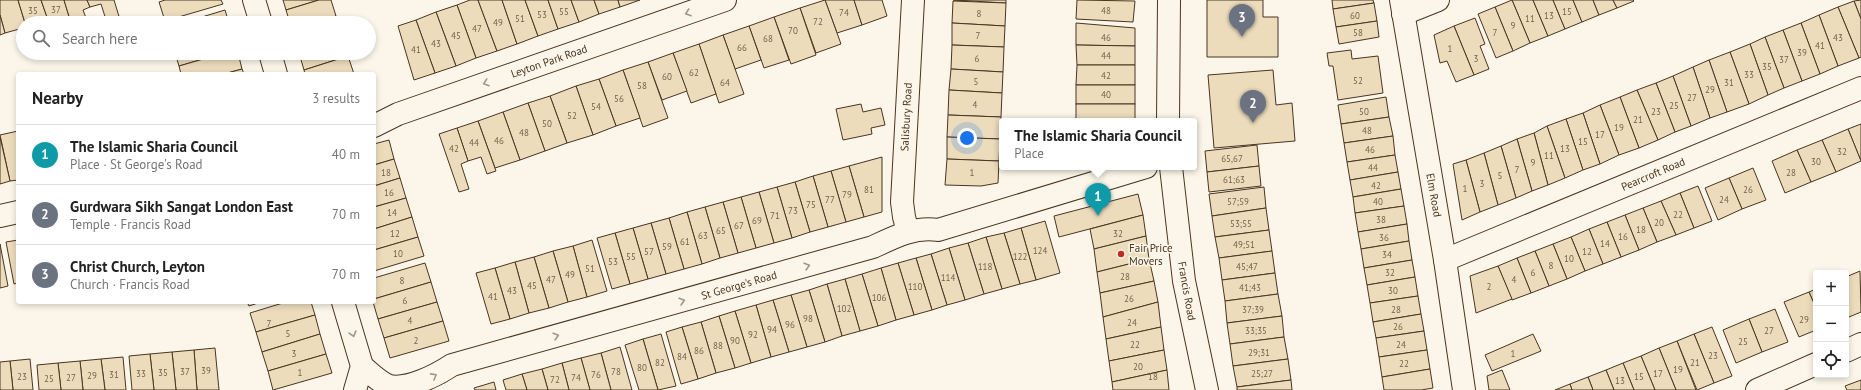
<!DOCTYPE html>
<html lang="en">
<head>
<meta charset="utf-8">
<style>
	:root { --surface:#fff; --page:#f6f6f6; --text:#222; --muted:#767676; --line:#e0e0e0; --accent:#111827 }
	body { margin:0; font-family:"PT Sans",sans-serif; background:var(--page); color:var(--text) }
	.controls { position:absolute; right:12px; bottom:12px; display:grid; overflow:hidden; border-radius:4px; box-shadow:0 2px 6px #0003 }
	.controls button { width:36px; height:36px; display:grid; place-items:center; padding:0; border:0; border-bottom:1px solid var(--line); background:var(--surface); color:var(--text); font:20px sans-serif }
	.you { position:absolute; left:967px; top:138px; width:14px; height:14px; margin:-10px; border:3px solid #fff; border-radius:50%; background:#1a73e8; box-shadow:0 0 0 6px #1a73e833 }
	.badge { display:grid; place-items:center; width:26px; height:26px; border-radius:50%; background:var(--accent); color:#fff; font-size:13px; font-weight:700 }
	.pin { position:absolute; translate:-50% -33px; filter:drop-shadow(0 1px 2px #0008) }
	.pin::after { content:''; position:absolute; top:21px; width:14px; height:12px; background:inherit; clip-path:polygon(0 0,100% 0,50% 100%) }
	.popup { position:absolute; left:999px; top:118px; width:198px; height:52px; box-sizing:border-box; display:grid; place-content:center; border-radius:4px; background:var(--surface); filter:drop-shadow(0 1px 3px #0005); font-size:13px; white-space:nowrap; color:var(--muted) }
	.popup b { font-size:15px; color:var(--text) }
	.popup::after { content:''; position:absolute; left:50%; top:100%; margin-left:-8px; border:8px solid transparent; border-top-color:var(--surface) }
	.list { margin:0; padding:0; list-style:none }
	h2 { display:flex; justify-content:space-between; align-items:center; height:52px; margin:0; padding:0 16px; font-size:17px }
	h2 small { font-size:13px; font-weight:400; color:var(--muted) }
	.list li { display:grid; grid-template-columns:26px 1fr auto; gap:12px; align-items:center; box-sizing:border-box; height:60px; padding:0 16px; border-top:1px solid var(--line) }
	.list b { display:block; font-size:15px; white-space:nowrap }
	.list p { margin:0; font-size:13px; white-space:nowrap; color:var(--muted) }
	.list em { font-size:13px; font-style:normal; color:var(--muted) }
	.icon { flex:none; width:22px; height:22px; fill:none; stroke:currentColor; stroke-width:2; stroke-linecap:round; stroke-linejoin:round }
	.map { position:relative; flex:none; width:1861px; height:390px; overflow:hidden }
	.search { position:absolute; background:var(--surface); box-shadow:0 2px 6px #0003; left:16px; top:16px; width:360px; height:44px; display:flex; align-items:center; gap:10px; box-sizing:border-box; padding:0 14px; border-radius:22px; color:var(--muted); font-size:15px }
	.panel { position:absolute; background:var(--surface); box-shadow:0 2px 6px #0003; left:16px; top:72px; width:360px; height:232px; border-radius:4px }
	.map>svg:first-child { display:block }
</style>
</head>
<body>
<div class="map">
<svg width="1861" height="390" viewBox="0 0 1861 390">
	<rect width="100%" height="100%" fill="#fbf6e9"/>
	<!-- building -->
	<g fill="#ecdcbc" stroke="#4a3520">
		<path d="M0,0H18L25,23H23V28L5,33L0,15Z"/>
		<path d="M18,0H41L48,20L38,23H25Z"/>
		<path d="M41,0H64L71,23H59L57,18L48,20Z"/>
		<path d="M64,0H87L90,7L83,10L88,23H71Z"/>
		<path d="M87,0H114L121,23H107L101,4L90,7Z"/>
		<path d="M165,0H221L223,4L165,21L159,2Z"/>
		<path d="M283,0H319L286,10Z"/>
		<path d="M319,0H331L336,16L314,23H290L286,10Z"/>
		<path d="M470,0H478L497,51L476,58L457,5Z"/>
		<path d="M478,0H502L517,44L497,51Z"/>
		<path d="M502,0H525L538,36L517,44Z"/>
		<path d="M525,0H548L558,29L538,36Z"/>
		<path d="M548,0H571L579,22L558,29Z"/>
		<path d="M571,0H594L599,14L579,22Z"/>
		<path d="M594,0H618L620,7L599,14Z"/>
		<path d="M618,0H640L620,7Z"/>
		<path d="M825,0H854L862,25L837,33Z"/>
		<path d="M825,0L841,44L816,53L800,8Z"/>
		<path d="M854,0H882L887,16L862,25Z"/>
		<path d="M953,0H1006V3Z"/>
		<path d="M1077,0L1135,1L1133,22L1076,19Z"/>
		<path d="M1207,0H1263V17H1278V57H1207Z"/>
		<path d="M1332,0H1373L1374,3L1333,9Z"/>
		<path d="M1512,0H1533L1548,36L1530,43Z"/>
		<path d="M1512,0L1530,43L1513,51L1495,7Z"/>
		<path d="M1533,0H1553L1565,29L1548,36Z"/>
		<path d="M1553,0H1573L1582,22L1565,29Z"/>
		<path d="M1573,0H1593L1599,15L1582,22Z"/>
		<path d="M1593,0H1613L1617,8L1599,15Z"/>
		<path d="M1613,0H1633L1634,1L1617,8Z"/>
		<path d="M1861,0V19L1854,1Z"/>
		<path d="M953,1L1006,3L1005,26L952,23Z"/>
		<path d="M1854,1L1861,19V57L1859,58L1838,7Z"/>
		<path d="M1374,3L1377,21L1336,27L1333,9Z"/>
		<path d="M457,5L476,58L456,66L436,12Z"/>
		<path d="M1495,7L1513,51L1496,58L1478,14Z"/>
		<path d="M1838,7L1859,58L1838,66L1819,15Z"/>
		<path d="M800,8L816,55L791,64L774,17Z"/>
		<path d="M225,10L229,23H182Z"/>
		<path d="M436,12L456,66L435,73L416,20Z"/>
		<path d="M0,15L5,33L0,35Z"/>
		<path d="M1819,15L1838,66L1820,74L1801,23Z"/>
		<path d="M336,16L338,23H314Z"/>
		<path d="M774,17L789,60L764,68L749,26Z"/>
		<path d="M1475,18L1485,44L1480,46L1489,69L1474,75L1454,26Z"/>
		<path d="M416,20L435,73L414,80L398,26Z"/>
		<path d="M1377,21L1379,37L1339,44L1336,27Z"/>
		<path d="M952,23L1005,26L1004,47L952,45Z"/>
		<path d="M1076,23L1135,28V46L1076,45Z"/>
		<path d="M1801,23L1820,74L1802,81L1783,30Z"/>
		<path d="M749,26L761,60L735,69L723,35Z"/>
		<path d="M1454,26L1474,75L1456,82L1447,61L1440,63L1434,35Z"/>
		<path d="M1783,30L1802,81L1784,88L1765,37Z"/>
		<path d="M723,35L744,94L719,103L699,44Z"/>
		<path d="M1765,37L1784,88L1768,95L1750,44Z"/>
		<path d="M699,44L716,94L691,103L673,53Z"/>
		<path d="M1750,44L1768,95L1749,104L1730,52Z"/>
		<path d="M952,45L1004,47L1003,72L951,69Z"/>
		<path d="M1076,45L1135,46V65H1077Z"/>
		<path d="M1351,50L1352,59L1378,56L1383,93L1338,100L1333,66H1329L1327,53Z"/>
		<path d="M1730,52L1749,104L1727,112L1709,60Z"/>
		<path d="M175,53H224L179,66Z"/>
		<path d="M224,53H238L242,69L224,74H181L179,66Z"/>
		<path d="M299,53H347L348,56L304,70Z"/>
		<path d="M673,53L687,91L662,100L648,62Z"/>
		<path d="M348,56L354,74H305L304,70Z"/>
		<path d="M1709,60L1727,112L1710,118L1693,67Z"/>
		<path d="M648,62L668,118L643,127L623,70Z"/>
		<path d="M1077,65H1135V85H1076Z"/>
		<path d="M1693,67L1710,118L1691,126L1673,76Z"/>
		<path d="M242,69L244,74H224Z"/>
		<path d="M951,69L1003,72L1002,93L949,90Z"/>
		<path d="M623,70L640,118L616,126L599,79Z"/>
		<path d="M1273,70L1276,105L1292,103L1295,141L1214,148L1208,75Z"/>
		<path d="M1673,76L1691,126L1675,132L1656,83Z"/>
		<path d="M599,79L616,126L593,135L576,86Z"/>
		<path d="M1656,83L1675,132L1658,140L1637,90Z"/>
		<rect x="1076" y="85" width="59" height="19"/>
		<path d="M576,86L593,135L567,143L550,96Z"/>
		<path d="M949,90L1002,93L1001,117L948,115Z"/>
		<path d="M1637,90L1658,140L1639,148L1620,97Z"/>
		<path d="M550,96L567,143L545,151L528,103Z"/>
		<path d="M1386,97L1389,117L1341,124L1338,105Z"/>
		<path d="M1620,97L1639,148L1619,155L1600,105Z"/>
		<path d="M528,103L545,151L520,160L503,112Z"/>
		<path d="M861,104L863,112L881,108L885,125L871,128L872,134L843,140L836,109Z"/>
		<rect x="1076" y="104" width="59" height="17"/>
		<path d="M1600,105L1619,155L1600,164L1583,113Z"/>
		<path d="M503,112L520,160L495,168L478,121Z"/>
		<path d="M1583,113L1600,164L1583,170L1566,119Z"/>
		<path d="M948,115L1001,117L1000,139L947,137Z"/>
		<path d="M1389,117L1393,136L1344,143L1341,124Z"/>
		<path d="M1566,119L1583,170L1565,178L1547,126Z"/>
		<path d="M478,121L496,171L487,174L481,157L468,161L457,128Z"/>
		<path d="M1861,124V161L1848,129Z"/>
		<path d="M1547,126L1565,178L1548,185L1534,133Z"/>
		<path d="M457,128L468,161L461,164L469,189L459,192L439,134Z"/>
		<path d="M1848,129L1861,161L1836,172L1822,140Z"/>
		<path d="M18,131V180L10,181L0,135Z"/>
		<path d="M1534,133L1548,185L1532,191L1517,139Z"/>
		<path d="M1393,136L1395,155L1347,162L1344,143Z"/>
		<path d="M0,137L10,181L0,184Z"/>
		<path d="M947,137L1000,139L999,161L947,159Z"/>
		<path d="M1517,139L1532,191L1516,198L1501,146Z"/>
		<path d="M389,140L394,159L374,165V144Z"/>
		<path d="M1822,140L1836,172L1811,182L1797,150Z"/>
		<path d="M1257,145L1259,166L1207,172L1205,151Z"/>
		<path d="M1501,146L1516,198L1498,205L1484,153Z"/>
		<path d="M1797,150L1811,182L1785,193L1772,161Z"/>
		<path d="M1484,153L1498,205L1480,212L1466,160Z"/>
		<path d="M1395,155L1398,172L1350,180L1347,162Z"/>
		<path d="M882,157V212L864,217L849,166Z"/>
		<path d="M394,159L400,178L374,186V165Z"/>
		<path d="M947,159L999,161L998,183L981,186L945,185Z"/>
		<path d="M1466,160L1480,212L1462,220L1453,164Z"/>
		<path d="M849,166L864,217L846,222L831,171Z"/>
		<path d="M1259,166L1261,186L1209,192L1207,172Z"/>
		<path d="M1753,168L1766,200L1742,209L1729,178Z"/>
		<path d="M831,171L846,222L828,227L813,176Z"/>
		<path d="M1398,172L1401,189L1353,197L1350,180Z"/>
		<path d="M813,176L828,227L810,232L795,182Z"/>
		<path d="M400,178L406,198L374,207V186Z"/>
		<path d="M1729,178L1742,209L1718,220L1705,188Z"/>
		<path d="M795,182L810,232L792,238L777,187Z"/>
		<path d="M1698,186L1712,221L1694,228L1680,193Z"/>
		<path d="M777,187L792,238L774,243L759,192Z"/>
		<path d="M1264,187L1266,208L1212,216L1209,194Z"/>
		<path d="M1401,189L1404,206L1355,213L1353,197Z"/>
		<path d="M759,192L774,243L756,248L741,197Z"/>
		<path d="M1680,193L1694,228L1676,235L1661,201Z"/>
		<path d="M1138,194L1143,215L1059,237L1054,216Z"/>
		<path d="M741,197L756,248L738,253L723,202Z"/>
		<path d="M406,198L412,217L374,229V207Z"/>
		<path d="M1661,201L1676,235L1657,242L1643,208Z"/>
		<path d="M723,202L738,253L720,258L705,207Z"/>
		<path d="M1404,206L1407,224L1358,232L1355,213Z"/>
		<path d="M705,207L720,258L702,264L687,212Z"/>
		<path d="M1266,208L1269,230L1215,237L1212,216Z"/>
		<path d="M1643,208L1657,242L1639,250L1625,215Z"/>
		<path d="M687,212L702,264L684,269L669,218Z"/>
		<path d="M1143,215L1146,236L1094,249L1090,229Z"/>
		<path d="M1625,215L1639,250L1621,257L1607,222Z"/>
		<path d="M412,217L418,237L374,250V229Z"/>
		<path d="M669,218L684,269L666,274L651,223Z"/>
		<path d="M1045,221L1060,273L1036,280L1021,228Z"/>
		<path d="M1607,222L1621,257L1603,264L1589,229Z"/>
		<path d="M651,223L666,274L648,279L633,228Z"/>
		<path d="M1407,224L1409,241L1361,249L1358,232Z"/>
		<path d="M633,228L648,279L630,284L615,233Z"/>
		<path d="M1021,228L1036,280L1020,284L1004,233Z"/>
		<path d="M1589,229L1603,264L1585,271L1571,237Z"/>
		<path d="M1269,230L1272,251L1219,258L1215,237Z"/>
		<path d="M615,233L630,284L612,289L597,238Z"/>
		<path d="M1004,233L1020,284L1002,289L986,237Z"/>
		<path d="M1146,236L1149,259L1097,272L1094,249Z"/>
		<path d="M418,237L424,256L374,271V250Z"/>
		<path d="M986,237L1002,289L984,294L968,243Z"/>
		<path d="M1571,237L1585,271L1567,279L1553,244Z"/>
		<path d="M18,240V283L14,284L6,242Z"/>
		<path d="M592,240L607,291L587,297L573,246Z"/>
		<path d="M1409,241L1412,260L1364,268L1361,249Z"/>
		<path d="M968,243L984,294L965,300L949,248Z"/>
		<path d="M0,244L8,286L0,288Z"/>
		<path d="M1553,244L1567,279L1549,286L1535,251Z"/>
		<path d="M573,246L587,297L568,302L553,251Z"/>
		<path d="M949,248L965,300L947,305L931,254Z"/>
		<path d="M553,251L568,302L549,308L534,257Z"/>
		<path d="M1272,251L1275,273L1222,280L1219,258Z"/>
		<path d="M1535,251L1549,286L1531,293L1517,258Z"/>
		<path d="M931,254L947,305L932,310L916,258Z"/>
		<path d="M534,257L549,308L529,313L515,262Z"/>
		<path d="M916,258L932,310L914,315L898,263Z"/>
		<path d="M1517,258L1531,293L1512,300L1498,266Z"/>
		<path d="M1149,259L1154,281L1100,293L1097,272Z"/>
		<path d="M1412,260L1415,277L1367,285L1364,268Z"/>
		<path d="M515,262L529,313L510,319L495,268Z"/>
		<path d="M425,263L431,282L374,299V278Z"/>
		<path d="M898,263L914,315L896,320L881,268Z"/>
		<path d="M1498,266L1512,299L1476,313L1470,276Z"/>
		<path d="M495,268L510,319L491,324L476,273Z"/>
		<path d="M881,268L896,320L878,326L862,274Z"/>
		<path d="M1860,271L1861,312L1849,317L1846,310V277Z"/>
		<path d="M1275,273L1278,294L1225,301L1222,280Z"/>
		<path d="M862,274L878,326L860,331L845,279Z"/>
		<path d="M1415,277L1418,296L1370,303L1367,285Z"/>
		<path d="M845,279L860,331L842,336L827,284Z"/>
		<path d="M1154,281L1158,302L1103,317L1100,293Z"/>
		<path d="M431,282L437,302L378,319L373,302L374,299Z"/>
		<path d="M827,284L842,336L825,342L809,290Z"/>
		<path d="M1816,289V308L1809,292Z"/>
		<path d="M809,290L825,342L807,347L791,295Z"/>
		<path d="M1809,292L1816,308V330L1799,337L1784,302Z"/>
		<path d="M1278,294L1282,316L1227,323L1225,301Z"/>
		<path d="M791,295L807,347L789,352L773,300Z"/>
		<path d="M1418,296L1421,314L1373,322L1370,303Z"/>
		<path d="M773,300L789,352L771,357L756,305Z"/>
		<path d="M247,302H261L249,306Z"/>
		<path d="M286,302H311L315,315L256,332L250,313Z"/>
		<path d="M437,302L443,321L384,338L378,319Z"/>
		<path d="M1158,302L1161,327L1106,339L1103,317Z"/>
		<path d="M756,305L771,357L751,363L735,311Z"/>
		<path d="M1775,309L1788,342L1762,352L1749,319Z"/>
		<path d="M735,311L751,363L735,368L719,316Z"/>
		<path d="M1421,314L1424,331L1376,338L1373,322Z"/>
		<path d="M315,315L320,334L262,352L256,332Z"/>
		<path d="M719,316L735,368L716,373L701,322Z"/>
		<path d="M1282,316L1284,337L1230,344L1227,323Z"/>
		<path d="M1749,319L1762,352L1736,363L1723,330Z"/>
		<path d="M443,321L449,341L390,358L384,338Z"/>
		<path d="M701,322L716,373L698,379L682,327Z"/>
		<path d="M682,327L698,379L681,384L666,332Z"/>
		<path d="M1161,327L1164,350L1109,361L1106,339Z"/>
		<path d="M1712,327L1732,376L1714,383L1694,334Z"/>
		<path d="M1424,331L1427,350L1379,357L1376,338Z"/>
		<path d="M320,334L326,354L268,371L262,352Z"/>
		<path d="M661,334L676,386L658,390L643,339Z"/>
		<path d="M1533,334L1541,351L1492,371L1485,355Z"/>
		<path d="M1694,334L1714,383L1697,390L1677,341Z"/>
		<path d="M1284,337L1288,359L1233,366L1230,344Z"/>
		<path d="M643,339L658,390H639L625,345Z"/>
		<path d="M1677,341L1696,390H1676L1659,348Z"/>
		<path d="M620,347L632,390H611L601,353Z"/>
		<path d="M215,348L219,390H197L194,350Z"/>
		<path d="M1659,348L1676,390H1655L1641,356Z"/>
		<path d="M194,350L197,390H176L172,352Z"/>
		<path d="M1164,350L1167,370L1112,382L1109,361Z"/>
		<path d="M1427,350L1430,369L1382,377L1379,357Z"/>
		<path d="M172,352L176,390H154L150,354Z"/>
		<path d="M601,353L611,390H590L581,358Z"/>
		<path d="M150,354L154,390H132L129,356Z"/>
		<path d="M326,354L332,373L273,390L268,371Z"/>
		<path d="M1641,356L1655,390H1634L1623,363Z"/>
		<path d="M123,357L126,390H105L101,359Z"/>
		<path d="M581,358L590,390H569L562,363Z"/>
		<path d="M30,359L33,390H13L10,361Z"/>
		<path d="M101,359L105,390H83L80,361Z"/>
		<path d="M1288,359L1291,380L1237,387L1233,366Z"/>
		<path d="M10,361L13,390H0V362Z"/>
		<path d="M80,361L83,390H61L58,363Z"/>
		<path d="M58,363L61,390H39L37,365Z"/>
		<path d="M562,363L569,390H548L542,369Z"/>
		<path d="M1623,363L1634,390H1614L1606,370Z"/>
		<path d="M542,369L548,390H527L522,374Z"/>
		<path d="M1430,369L1433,388L1421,390H1384L1382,377Z"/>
		<path d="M1167,370L1169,390H1113L1112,382Z"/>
		<path d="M1502,370L1510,390H1489L1487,376Z"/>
		<path d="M1606,370L1614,390H1593L1588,377Z"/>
		<path d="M522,374L527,390H506L503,380Z"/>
		<path d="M1588,377L1593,390H1572L1570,384Z"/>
		<path d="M1291,380L1292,390H1237V387Z"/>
		<path d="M1861,380V390H1847L1845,386Z"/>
		<path d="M494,382L496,390H475L474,388Z"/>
		<path d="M1570,384L1572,390H1555Z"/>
	</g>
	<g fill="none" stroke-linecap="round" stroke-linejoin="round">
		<!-- minor casing -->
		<g stroke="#4a3520" stroke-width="24">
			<g id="minor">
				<path d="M254,0L261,23"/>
				<path d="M1401,0L1445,260L1464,390"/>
				<path d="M1403,14L1438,0"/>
				<path d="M270,53L276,74"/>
				<path d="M1168,121L1169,0"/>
				<path d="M374,126L398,114L725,0"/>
				<path d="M1171,167L1184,281L1207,390"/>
				<path d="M0,216L18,212"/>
				<path d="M908,232L904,217L902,202L913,0"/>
				<path d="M1445,260L1861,88"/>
				<path d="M343,302L362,366L355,390"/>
				<path d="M1846,351L1861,344"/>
				<path d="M362,366C370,373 379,382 389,386C408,390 437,375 452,365L873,247C894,237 915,226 938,230L1146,167"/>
				<path d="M1757,390L1816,364"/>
			</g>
		</g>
		<!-- minor -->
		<use href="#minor" stroke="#fbf6e9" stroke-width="22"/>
	</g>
	<!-- one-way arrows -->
	<defs><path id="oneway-chevron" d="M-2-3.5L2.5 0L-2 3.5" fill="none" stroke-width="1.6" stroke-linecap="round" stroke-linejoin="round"/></defs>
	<g stroke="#a29684">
		<use href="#oneway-chevron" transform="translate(688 13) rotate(161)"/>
		<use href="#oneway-chevron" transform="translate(486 83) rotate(161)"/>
		<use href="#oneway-chevron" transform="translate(807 266) rotate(-16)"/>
		<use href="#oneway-chevron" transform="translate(682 301) rotate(-16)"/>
		<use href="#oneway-chevron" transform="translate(353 334) rotate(74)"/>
		<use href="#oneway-chevron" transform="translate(556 336) rotate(-16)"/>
		<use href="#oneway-chevron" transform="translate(434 376) rotate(-29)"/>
	</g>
	<!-- markers -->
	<circle fill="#c62828" stroke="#fbf6e9" stroke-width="1.5" cx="1121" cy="254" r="4"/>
	<g text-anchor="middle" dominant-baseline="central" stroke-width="3" stroke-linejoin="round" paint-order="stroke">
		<!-- number labels -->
		<g font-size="9" fill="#725f47">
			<text x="56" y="9">37</text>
			<text x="33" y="10">35</text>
			<text x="1106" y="10">48</text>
			<text x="564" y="11">55</text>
			<text x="1567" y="11">15</text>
			<text x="844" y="12">74</text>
			<text x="979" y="13">8</text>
			<text x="542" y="14">53</text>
			<text x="1355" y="15">60</text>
			<text x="1549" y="15">13</text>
			<text x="520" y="18">51</text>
			<text x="1530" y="18">11</text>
			<text x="818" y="21">72</text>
			<text x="498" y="22">49</text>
			<text x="1513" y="25">9</text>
			<text x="477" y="28">47</text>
			<text x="793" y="30">70</text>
			<text x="1358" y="32">58</text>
			<text x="1495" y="32">7</text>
			<text x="456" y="35">45</text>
			<text x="978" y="35">7</text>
			<text x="1106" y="37">46</text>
			<text x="1838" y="37">43</text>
			<text x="768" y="38">68</text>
			<text x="436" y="43">43</text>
			<text x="1820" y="45">41</text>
			<text x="742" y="47">66</text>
			<text x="1450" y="48">1</text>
			<text x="416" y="49">41</text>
			<text x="1802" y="52">39</text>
			<text x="1106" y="55">44</text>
			<text x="977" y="58">6</text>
			<text x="1476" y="58">3</text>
			<text x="1784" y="59">37</text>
			<text x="1767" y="66">35</text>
			<text x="694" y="72">62</text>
			<text x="1749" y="74">33</text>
			<text x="1106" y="75">42</text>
			<text x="667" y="76">60</text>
			<text x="1358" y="80">52</text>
			<text x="976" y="81">5</text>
			<text x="725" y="82">64</text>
			<text x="1729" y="82">31</text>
			<text x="642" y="85">58</text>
			<text x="1710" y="89">29</text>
			<text x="1106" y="94">40</text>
			<text x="1692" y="97">27</text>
			<text x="619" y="98">56</text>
			<text x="975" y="104">4</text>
			<text x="1674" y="105">25</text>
			<text x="596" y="106">54</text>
			<text x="1364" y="111">50</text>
			<text x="1656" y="111">23</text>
			<text x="572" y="115">52</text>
			<text x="1638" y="119">21</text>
			<text x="547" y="123">50</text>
			<text x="1619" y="127">19</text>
			<text x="1367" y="130">48</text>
			<text x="524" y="132">48</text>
			<text x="1600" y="134">17</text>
			<text x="499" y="140">46</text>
			<text x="1583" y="141">15</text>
			<text x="474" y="142">44</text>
			<text x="454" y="148">42</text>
			<text x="1565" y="148">13</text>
			<text x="1370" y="149">46</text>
			<text x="1842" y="151">32</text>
			<text x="1549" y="155">11</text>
			<text x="1232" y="158">65,67</text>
			<text x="1816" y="161">30</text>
			<text x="1533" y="162">9</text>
			<text x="1373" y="167">44</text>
			<text x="1517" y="169">7</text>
			<text x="386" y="172">18</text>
			<text x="972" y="172">1</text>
			<text x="1791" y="172">28</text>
			<text x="1500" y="175">5</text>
			<text x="1234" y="179">61;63</text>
			<text x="1482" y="183">3</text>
			<text x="1376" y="185">42</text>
			<text x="1465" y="188">1</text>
			<text x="869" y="189">81</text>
			<text x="1748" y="189">26</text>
			<text x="389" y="192">16</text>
			<text x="847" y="194">79</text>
			<text x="830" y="199">77</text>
			<text x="1724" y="199">24</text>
			<text x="1238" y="201">57;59</text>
			<text x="1378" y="201">40</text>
			<text x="811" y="204">75</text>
			<text x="793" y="210">73</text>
			<text x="392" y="212">14</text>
			<text x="1678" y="214">22</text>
			<text x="775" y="215">71</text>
			<text x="1381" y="219">38</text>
			<text x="757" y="220">69</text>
			<text x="1659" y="222">20</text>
			<text x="1241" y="223">53;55</text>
			<text x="739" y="225">67</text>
			<text x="1641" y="229">18</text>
			<text x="721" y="230">65</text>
			<text x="395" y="233">12</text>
			<text x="1118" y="233">32</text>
			<text x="703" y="235">63</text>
			<text x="1623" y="236">16</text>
			<text x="1384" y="237">36</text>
			<text x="685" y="241">61</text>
			<text x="1605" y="243">14</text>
			<text x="1244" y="244">49;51</text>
			<text x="667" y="246">59</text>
			<text x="1040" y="250">124</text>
			<text x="649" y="251">57</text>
			<text x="1587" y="251">12</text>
			<text x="398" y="253">10</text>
			<text x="1387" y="254">34</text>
			<text x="631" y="256">55</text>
			<text x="1020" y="256">122</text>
			<text x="1569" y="258">10</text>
			<text x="613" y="261">53</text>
			<text x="1551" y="265">8</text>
			<text x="985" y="266">118</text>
			<text x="1247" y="266">45;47</text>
			<text x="590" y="268">51</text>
			<text x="1390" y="272">32</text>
			<text x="1533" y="272">6</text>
			<text x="570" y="274">49</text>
			<text x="1125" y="276">28</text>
			<text x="948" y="277">114</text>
			<text x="551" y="279">47</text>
			<text x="1514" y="279">4</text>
			<text x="402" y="280">8</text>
			<text x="532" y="285">45</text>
			<text x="915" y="286">110</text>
			<text x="1489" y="286">2</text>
			<text x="1250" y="287">41;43</text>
			<text x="512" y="290">43</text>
			<text x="1393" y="290">30</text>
			<text x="493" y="296">41</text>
			<text x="879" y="297">106</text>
			<text x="1129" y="298">26</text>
			<text x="405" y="300">6</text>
			<text x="844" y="308">102</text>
			<text x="1253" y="309">37;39</text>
			<text x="1396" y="309">28</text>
			<text x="808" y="318">98</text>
			<text x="1804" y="319">29</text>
			<text x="410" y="320">4</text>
			<text x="1132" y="322">24</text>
			<text x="269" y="323">7</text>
			<text x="790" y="324">96</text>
			<text x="1398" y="326">26</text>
			<text x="772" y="329">94</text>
			<text x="1256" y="330">33;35</text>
			<text x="1769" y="330">27</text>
			<text x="288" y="333">5</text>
			<text x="753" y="334">92</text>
			<text x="416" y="340">2</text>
			<text x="735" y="340">90</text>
			<text x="1743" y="341">25</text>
			<text x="1135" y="344">22</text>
			<text x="1401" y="344">24</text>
			<text x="718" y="345">88</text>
			<text x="699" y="350">86</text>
			<text x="1259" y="352">29;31</text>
			<text x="294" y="353">3</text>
			<text x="1513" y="353">1</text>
			<text x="1713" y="355">23</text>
			<text x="682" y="356">84</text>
			<text x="660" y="362">82</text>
			<text x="1695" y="362">21</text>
			<text x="1404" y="363">22</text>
			<text x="1138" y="366">20</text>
			<text x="642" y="367">80</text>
			<text x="1678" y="369">19</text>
			<text x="206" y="370">39</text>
			<text x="185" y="371">37</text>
			<text x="616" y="371">78</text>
			<text x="163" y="372">35</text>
			<text x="300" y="372">1</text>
			<text x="141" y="373">33</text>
			<text x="1262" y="373">25;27</text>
			<text x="1658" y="373">17</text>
			<text x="114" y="374">31</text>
			<text x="596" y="374">76</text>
			<text x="92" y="375">29</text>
			<text x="22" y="376">23</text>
			<text x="1153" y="376">18</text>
			<text x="1639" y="376">15</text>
			<text x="71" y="377">27</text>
			<text x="576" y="377">74</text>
			<text x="49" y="378">25</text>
			<text x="555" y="379">72</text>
			<text x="1620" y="380">13</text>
		</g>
		<!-- street labels -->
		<g font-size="11" fill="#4a3520" stroke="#fbf6e9">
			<text transform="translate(549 61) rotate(-19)">Leyton Park Road</text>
			<text transform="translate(906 117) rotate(-87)">Salisbury Road</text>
			<text transform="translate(1653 174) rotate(-23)">Pearcroft Road</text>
			<text transform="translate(1434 195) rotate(80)">Elm Road</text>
			<text transform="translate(739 285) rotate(-16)">St George's Road</text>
			<text transform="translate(1187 291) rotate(80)">Francis Road</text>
		</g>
		<!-- poi labels -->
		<g font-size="11" fill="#4a3520" stroke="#fbf6e9" text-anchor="start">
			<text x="1129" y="248">Fair Price<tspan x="1129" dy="13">Movers</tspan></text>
		</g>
	</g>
</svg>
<div class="controls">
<button>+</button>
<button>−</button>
<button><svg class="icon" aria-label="locate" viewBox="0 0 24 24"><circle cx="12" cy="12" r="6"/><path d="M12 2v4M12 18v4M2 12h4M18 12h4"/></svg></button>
</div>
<div class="you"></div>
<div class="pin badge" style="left:1098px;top:216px;background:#0f9aa8">1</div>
<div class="popup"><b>The Islamic Sharia Council</b>Place</div>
<div class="pin badge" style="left:1253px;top:123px;background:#6b7280">2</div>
<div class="pin badge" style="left:1242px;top:37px;background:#6b7280">3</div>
<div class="search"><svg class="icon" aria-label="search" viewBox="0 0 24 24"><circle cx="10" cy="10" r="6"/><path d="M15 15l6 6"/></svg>Search here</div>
<section class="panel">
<h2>Nearby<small>3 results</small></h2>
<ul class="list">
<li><span class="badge" style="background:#0f9aa8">1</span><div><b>The Islamic Sharia Council</b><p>Place · St George's Road</p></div><em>40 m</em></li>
<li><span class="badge" style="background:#6b7280">2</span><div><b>Gurdwara Sikh Sangat London East</b><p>Temple · Francis Road</p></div><em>70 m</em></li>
<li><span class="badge" style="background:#6b7280">3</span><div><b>Christ Church, Leyton</b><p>Church · Francis Road</p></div><em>70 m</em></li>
</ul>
</section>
</div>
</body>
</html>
